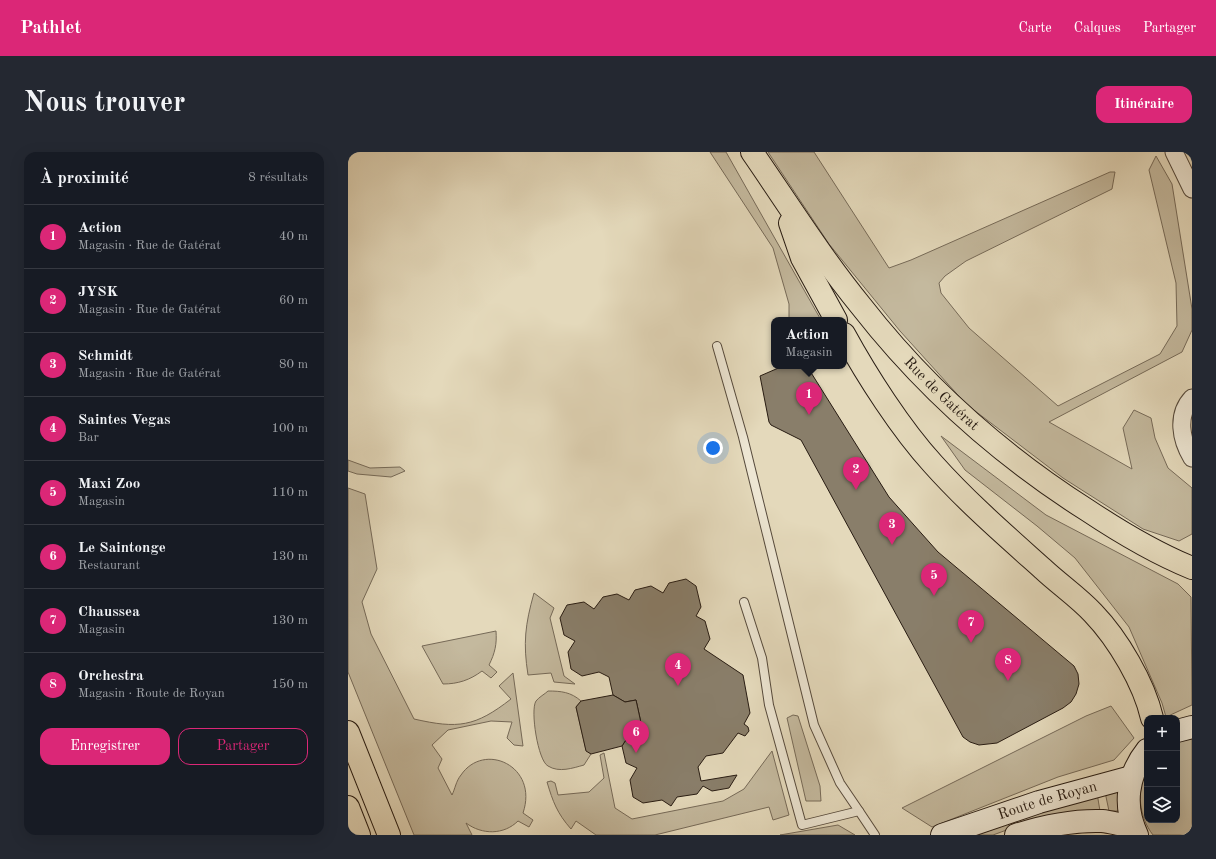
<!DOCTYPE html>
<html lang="fr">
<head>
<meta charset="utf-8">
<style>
	:root { --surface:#171b24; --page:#242831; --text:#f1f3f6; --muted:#9ea1a6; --line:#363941; --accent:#db2777 }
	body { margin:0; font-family:"Old Standard TT",serif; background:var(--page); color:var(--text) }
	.controls { position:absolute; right:12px; bottom:12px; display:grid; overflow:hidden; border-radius:8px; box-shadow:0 4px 16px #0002 }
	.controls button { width:36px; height:36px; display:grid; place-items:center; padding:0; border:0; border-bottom:1px solid var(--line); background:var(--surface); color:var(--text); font:20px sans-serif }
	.you { position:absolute; left:365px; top:296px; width:14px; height:14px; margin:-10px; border:3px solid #fff; border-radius:50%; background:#1a73e8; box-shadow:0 0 0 6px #1a73e833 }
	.badge { display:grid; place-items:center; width:26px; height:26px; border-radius:50%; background:var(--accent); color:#fff; font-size:13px; font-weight:700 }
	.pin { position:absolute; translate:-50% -33px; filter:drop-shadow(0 1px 2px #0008) }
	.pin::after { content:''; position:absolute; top:21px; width:14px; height:12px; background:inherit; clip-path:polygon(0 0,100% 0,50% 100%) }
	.popup { position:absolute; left:423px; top:165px; width:76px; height:52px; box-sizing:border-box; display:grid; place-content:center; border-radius:8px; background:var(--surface); filter:drop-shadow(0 1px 3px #0005); font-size:13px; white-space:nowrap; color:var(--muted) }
	.popup b { font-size:15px; color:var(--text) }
	.popup::after { content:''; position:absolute; left:50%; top:100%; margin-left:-8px; border:8px solid transparent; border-top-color:var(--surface) }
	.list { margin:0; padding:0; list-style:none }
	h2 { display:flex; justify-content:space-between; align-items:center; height:52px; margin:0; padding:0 16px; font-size:17px }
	h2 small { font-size:13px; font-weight:400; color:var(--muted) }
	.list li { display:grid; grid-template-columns:26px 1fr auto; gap:12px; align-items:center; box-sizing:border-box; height:64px; padding:0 16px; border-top:1px solid var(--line) }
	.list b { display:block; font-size:15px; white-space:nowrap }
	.list p { margin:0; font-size:13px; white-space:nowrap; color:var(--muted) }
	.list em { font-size:13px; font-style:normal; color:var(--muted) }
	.actions { display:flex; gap:8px; padding:12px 16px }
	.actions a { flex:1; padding:9px 0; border:1px solid var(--accent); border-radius:12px; text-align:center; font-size:14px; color:var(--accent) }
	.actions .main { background:var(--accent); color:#fff }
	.icon { flex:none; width:22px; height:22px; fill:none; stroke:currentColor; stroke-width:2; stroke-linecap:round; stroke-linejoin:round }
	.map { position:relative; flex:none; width:844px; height:683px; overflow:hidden; border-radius:12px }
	header { display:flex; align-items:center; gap:24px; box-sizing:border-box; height:56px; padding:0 20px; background:var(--accent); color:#fff }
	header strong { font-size:19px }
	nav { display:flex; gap:22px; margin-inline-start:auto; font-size:14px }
	.intro { display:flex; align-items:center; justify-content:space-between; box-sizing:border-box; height:96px; padding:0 24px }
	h1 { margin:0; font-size:28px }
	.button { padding:10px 18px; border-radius:12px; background:var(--accent); color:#fff; font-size:14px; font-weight:700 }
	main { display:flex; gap:24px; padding:0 24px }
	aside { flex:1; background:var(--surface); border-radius:12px; box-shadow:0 4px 16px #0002 }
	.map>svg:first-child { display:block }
</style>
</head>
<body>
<header>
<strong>Pathlet</strong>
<nav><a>Carte</a><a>Calques</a><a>Partager</a></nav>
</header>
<div class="intro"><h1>Nous trouver</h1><a class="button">Itinéraire</a></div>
<main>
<aside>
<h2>À proximité<small>8 résultats</small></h2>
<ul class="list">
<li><span class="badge">1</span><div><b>Action</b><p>Magasin · Rue de Gatérat</p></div><em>40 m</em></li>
<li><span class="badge">2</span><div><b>JYSK</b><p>Magasin · Rue de Gatérat</p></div><em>60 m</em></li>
<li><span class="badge">3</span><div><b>Schmidt</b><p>Magasin · Rue de Gatérat</p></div><em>80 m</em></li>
<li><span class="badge">4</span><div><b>Saintes Vegas</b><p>Bar</p></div><em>100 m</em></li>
<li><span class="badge">5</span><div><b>Maxi Zoo</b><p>Magasin</p></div><em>110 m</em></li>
<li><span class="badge">6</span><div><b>Le Saintonge</b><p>Restaurant</p></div><em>130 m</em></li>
<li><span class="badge">7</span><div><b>Chaussea</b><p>Magasin</p></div><em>130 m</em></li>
<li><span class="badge">8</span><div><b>Orchestra</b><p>Magasin · Route de Royan</p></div><em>150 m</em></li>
</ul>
<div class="actions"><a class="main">Enregistrer</a><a>Partager</a></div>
</aside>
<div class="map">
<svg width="844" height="683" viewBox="0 0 844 683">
	<rect width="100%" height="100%" fill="#e4d9bb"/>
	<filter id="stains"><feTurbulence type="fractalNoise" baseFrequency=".005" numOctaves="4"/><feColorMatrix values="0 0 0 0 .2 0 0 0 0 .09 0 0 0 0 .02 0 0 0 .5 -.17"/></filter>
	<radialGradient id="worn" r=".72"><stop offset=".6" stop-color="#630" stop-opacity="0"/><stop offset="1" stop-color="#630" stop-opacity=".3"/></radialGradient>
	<!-- green -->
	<g fill="#c4b99e" stroke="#766a58">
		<path d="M362,0H378L473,168H441V152L425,96Z"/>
		<path d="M420,0H466L541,116L563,108L762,20H767L764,37L618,109L597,124L591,131L593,141L621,176L710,254L812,202L829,174L828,131L801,18L808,4L824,32L844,157V178L834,200L701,270L784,317L775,276L786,258L803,266L807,286L820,316L844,336V382L831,389L795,377L715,326L618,252L552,179L481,92Z"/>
		<path d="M593,284L698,363L830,432L843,445L844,553L818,565L814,551L781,475L727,406L689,374L617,318Z"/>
		<path d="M0,308L22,316L52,315L57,319L43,325L9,322L0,319Z"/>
		<path d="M0,336L17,342L29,417L14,450L23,482L66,567C110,577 127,575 163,547L151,534L165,521L175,594L166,593L159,586L164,570L143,569L100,578L84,593L94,607L90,616L104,643C107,637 108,629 113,623C136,589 191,614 175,661L185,668L181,675L170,669C156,683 134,683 118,671L124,683H66L0,520Z"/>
		<path d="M186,441L206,456L202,466L216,524L227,532L206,530L203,521L180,523C175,491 177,473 186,441Z"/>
		<path d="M148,479C149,492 147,501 141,513L149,520L143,526L134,519C122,528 110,532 95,532L74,494Z"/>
		<path d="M200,539C213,539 223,540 233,549L228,555L238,598L243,602L236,613C225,616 211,621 200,614C190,609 182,558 188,549C191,545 197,542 200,539Z"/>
		<path d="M763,554L786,586L766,608L710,625L584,675L554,656L738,564Z"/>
		<path d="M445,563L450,564L472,634L473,649H458L439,566Z"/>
		<path d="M844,585V683H805C791,665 788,639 799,618V668H829V590Z"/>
		<path d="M424,599L441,663L425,668L421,655L307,683H248L228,669L223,677C209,661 205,650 199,630L203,629L207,631L210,643L241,640L256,626L252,603L256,601L267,656L284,667L375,649L396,637Z"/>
		<path d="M770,634L771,659H761L757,640Z"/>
		<path d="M749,641L752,659L694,665L645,683H628Z"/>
		<path d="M490,673L507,683H432Z"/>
	</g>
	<!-- building -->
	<g fill="#897e6a" stroke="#271b12">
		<path d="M435,214H448L462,219L541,345L590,400L726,514L730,522L731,532L728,542L723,550L715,556L649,591L631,593L622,590L615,585L453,288L423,273L421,270L412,224Z"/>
		<path d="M338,427L348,434L353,455L348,464L357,469L362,487L356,497L395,523L402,561L396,572L400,575L401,579L397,584L390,581L375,601L358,604L350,615L353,629L389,623L381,636L364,639L355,634L349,642L329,645L323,654L314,648L295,651L285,645L282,628L289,616L278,611L274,594L281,583L295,580L288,548L277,550L265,543L261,525L251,520L234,524L223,517L220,500L227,489L216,483L212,466L219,453L236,450L246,457L255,445L269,442L281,448L287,438L303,434L315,441L321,431Z"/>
		<path d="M265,543L277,550L288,548L295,580L281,583L274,594L243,602L238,599L228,555L233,549Z"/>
	</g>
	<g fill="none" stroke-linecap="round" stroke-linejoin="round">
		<!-- lane casing -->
		<g stroke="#564a3c" stroke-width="10">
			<g id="lane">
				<path d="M369,194L395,285L466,573L492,631L511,659"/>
				<path d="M396,450L414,506L421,553L454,673L511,659L527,683"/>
			</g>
		</g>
		<!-- street casing -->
		<g stroke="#564a3c" stroke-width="19">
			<g id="street">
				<path d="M826,0L844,37"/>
				<path d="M844,246C828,263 833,288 844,306"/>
			</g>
		</g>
		<!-- secondary casing -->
		<g stroke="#271b12" stroke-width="24">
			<g id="secondary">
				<path d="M829,579L844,575"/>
				<path id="s1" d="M594,683L691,650L783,625"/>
				<path d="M668,683C696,674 725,668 754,669C765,670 775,674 785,674"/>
				<path d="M789,683C775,654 779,623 799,598"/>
			</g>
		</g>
		<!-- primary casing -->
		<g stroke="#271b12" stroke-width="24">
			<g id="primary">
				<path id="s2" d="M404,0C440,52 473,105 513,154C577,236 651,302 739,358C772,380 807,401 844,416"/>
				<path d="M442,71L454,106L488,168"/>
				<path d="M496,182C519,224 553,277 585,312C619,350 657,383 695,417C711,432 730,445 745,461C770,487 796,531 804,566"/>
			</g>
		</g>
		<!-- highway casing -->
		<g stroke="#271b12" stroke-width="24">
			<g id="highway">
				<path d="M0,580L41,683"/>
				<path d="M0,655L11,683"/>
			</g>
		</g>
		<!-- lane -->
		<use href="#lane" stroke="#ede6d3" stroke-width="8"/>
		<!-- street -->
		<use href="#street" stroke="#ede6d3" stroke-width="17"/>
		<!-- secondary -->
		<use href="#secondary" stroke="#ede6d3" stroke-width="22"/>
		<!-- primary -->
		<use href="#primary" stroke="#e4d9bb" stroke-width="22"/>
		<!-- highway -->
		<use href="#highway" stroke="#e4d9bb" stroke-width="22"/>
	</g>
	<g text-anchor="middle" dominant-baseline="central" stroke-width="4" stroke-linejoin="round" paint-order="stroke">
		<!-- street labels -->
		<g font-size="15" fill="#271b12" stroke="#ede6d3">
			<text stroke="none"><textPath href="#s2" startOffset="308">Rue de Gatérat</textPath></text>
			<text stroke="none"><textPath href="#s1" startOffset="111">Route de Royan</textPath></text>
		</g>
	</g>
	<rect width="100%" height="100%" filter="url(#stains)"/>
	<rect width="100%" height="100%" fill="url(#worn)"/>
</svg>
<div class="controls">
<button>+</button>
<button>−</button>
<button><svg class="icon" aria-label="layers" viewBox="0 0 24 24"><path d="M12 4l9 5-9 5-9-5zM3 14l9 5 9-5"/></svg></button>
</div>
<div class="you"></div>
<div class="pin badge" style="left:461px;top:263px">1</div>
<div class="popup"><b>Action</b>Magasin</div>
<div class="pin badge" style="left:508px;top:338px">2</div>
<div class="pin badge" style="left:544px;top:393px">3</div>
<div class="pin badge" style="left:330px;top:534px">4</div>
<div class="pin badge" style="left:586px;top:444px">5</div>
<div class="pin badge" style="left:288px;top:601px">6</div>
<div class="pin badge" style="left:623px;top:491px">7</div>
<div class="pin badge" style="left:660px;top:529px">8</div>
</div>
</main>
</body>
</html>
